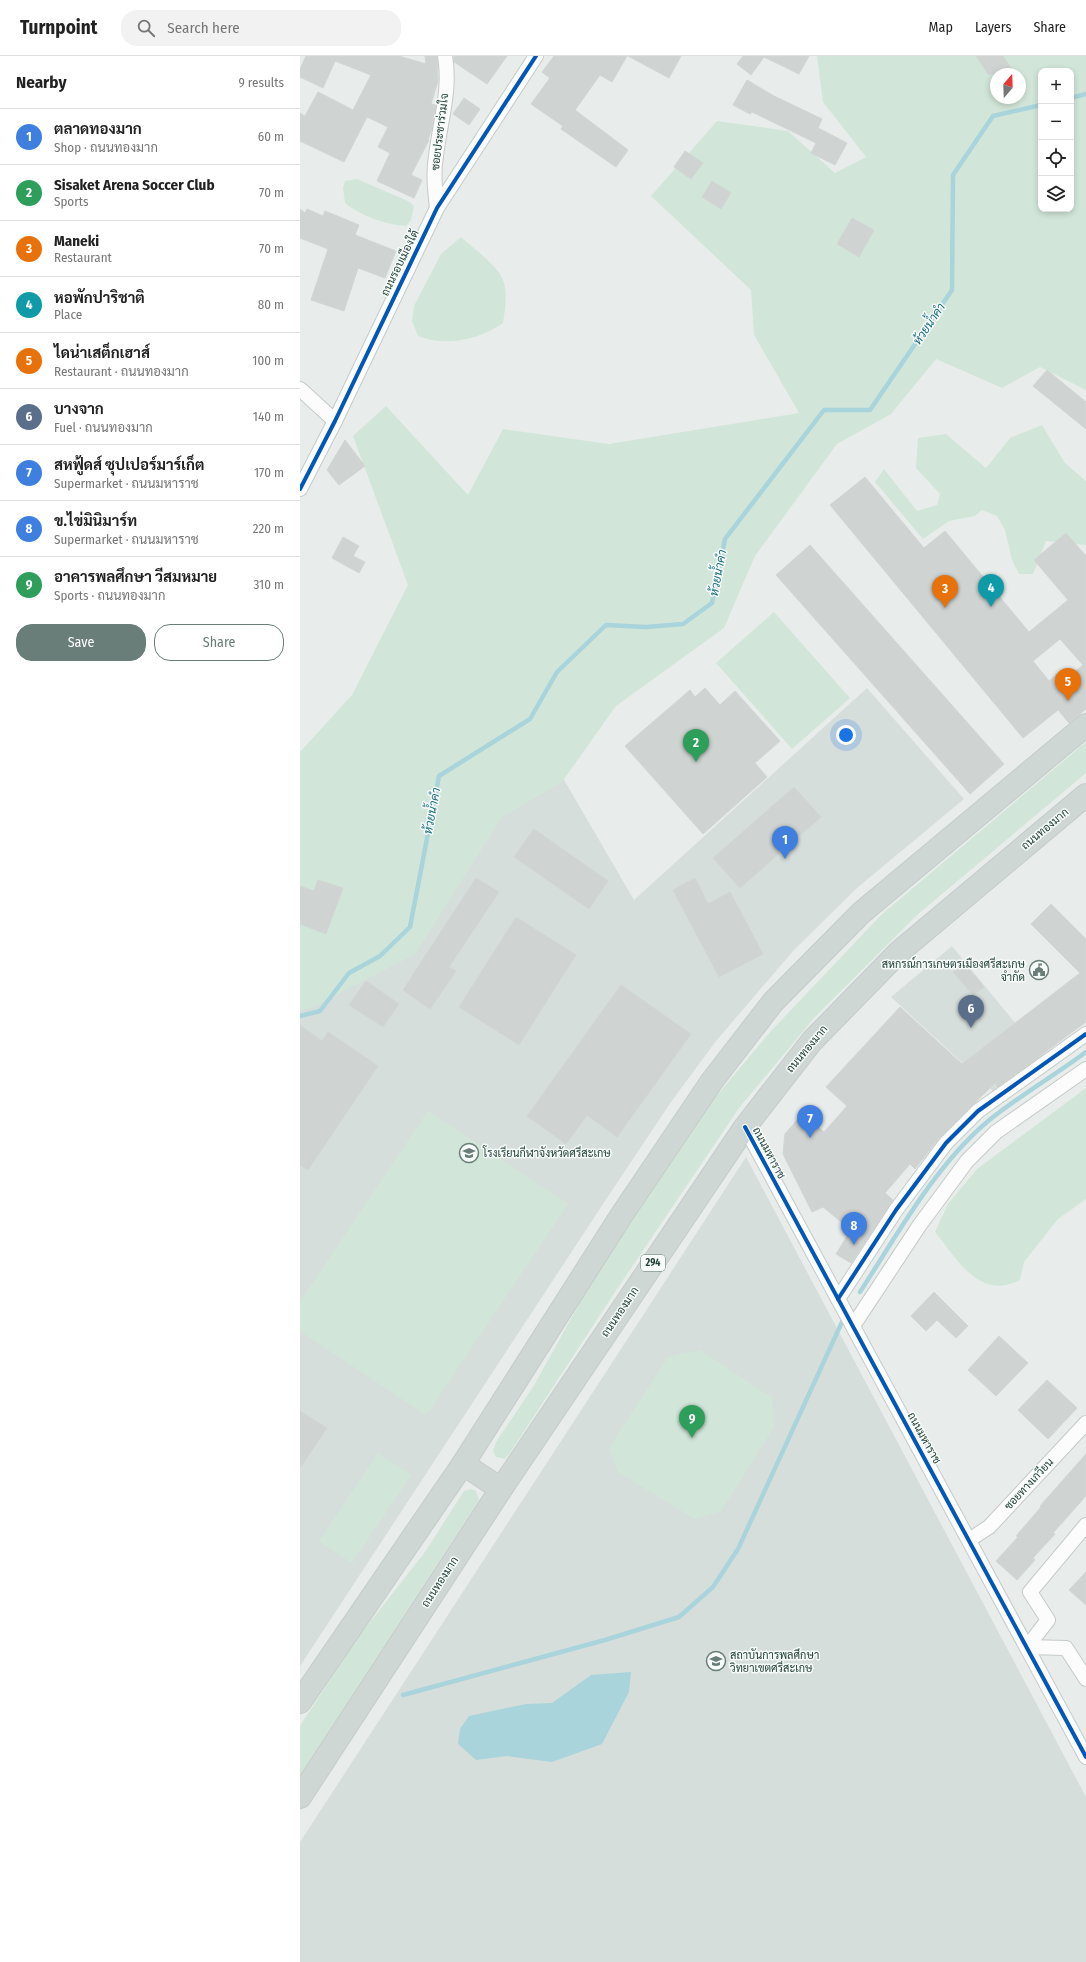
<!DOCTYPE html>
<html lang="en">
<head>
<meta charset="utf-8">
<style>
	:root { --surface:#fff; --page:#f2f2f2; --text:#222; --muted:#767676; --line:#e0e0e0; --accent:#697e78 }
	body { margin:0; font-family:"Fira Sans Condensed",Sarabun,sans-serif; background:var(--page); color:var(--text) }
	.controls { position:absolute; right:12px; top:12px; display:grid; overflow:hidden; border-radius:8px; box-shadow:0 2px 6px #0003 }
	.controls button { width:36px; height:36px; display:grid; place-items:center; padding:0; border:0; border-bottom:1px solid var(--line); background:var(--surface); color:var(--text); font:20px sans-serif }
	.compass { position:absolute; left:690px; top:12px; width:36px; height:36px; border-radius:50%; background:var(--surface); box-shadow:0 2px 6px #0003; rotate:19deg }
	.you { position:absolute; left:546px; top:679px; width:14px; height:14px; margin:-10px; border:3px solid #fff; border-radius:50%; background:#1a73e8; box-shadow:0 0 0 6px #1a73e833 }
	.badge { display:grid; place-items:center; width:26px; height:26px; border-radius:50%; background:var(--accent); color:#fff; font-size:13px; font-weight:700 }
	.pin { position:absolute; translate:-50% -33px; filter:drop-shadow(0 1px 2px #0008) }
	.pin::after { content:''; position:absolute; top:21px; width:14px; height:12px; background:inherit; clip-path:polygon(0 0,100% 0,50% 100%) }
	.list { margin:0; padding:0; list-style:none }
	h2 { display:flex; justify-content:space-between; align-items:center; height:52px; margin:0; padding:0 16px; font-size:17px }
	h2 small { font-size:13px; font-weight:400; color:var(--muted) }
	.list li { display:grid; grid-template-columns:26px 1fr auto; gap:12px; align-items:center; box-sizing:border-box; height:56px; padding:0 16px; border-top:1px solid var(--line) }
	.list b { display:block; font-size:15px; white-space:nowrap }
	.list p { margin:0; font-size:13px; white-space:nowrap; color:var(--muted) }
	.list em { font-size:13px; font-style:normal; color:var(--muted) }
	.actions { display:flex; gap:8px; padding:12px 16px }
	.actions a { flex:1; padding:9px 0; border:1px solid var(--accent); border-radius:16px; text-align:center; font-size:14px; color:var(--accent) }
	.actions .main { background:var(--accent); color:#fff }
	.icon { flex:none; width:22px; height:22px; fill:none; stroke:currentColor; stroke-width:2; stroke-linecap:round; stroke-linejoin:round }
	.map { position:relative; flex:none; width:786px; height:1906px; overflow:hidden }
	header { display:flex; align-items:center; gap:24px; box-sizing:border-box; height:56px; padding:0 20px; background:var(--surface); border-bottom:1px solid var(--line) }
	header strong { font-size:19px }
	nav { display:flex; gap:22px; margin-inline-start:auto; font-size:14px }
	.search { width:280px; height:36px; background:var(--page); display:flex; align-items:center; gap:10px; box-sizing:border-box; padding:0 14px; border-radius:16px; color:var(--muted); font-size:15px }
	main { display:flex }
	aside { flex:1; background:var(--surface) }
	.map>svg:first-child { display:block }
</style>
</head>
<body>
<header>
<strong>Turnpoint</strong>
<div class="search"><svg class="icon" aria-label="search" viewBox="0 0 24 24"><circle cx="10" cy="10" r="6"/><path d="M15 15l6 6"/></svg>Search here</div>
<nav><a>Map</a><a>Layers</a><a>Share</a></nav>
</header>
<main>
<aside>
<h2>Nearby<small>9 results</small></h2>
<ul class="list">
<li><span class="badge" style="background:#3f7fe0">1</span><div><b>ตลาดทองมาก</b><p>Shop · ถนนทองมาก</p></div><em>60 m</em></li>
<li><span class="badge" style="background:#2e9e5b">2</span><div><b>Sisaket Arena Soccer Club</b><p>Sports</p></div><em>70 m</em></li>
<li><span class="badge" style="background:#e8710a">3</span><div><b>Maneki</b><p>Restaurant</p></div><em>70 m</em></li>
<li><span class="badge" style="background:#0f9aa8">4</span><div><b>หอพักปาริชาติ</b><p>Place</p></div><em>80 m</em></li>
<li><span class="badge" style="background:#e8710a">5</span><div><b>ไดน่าเสต็กเฮาส์</b><p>Restaurant · ถนนทองมาก</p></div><em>100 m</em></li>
<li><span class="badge" style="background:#5c6f8a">6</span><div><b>บางจาก</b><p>Fuel · ถนนทองมาก</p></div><em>140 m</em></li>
<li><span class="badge" style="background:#3f7fe0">7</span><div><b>สหฟู้ดส์ ซุปเปอร์มาร์เก็ต</b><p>Supermarket · ถนนมหาราช</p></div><em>170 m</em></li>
<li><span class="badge" style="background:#3f7fe0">8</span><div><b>ข.ไข่มินิมาร์ท</b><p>Supermarket · ถนนมหาราช</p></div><em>220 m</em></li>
<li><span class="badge" style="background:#2e9e5b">9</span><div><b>อาคารพลศึกษา วีสมหมาย</b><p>Sports · ถนนทองมาก</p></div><em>310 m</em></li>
</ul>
<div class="actions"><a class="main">Save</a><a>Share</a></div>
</aside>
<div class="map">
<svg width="786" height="1906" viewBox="0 0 786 1906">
	<rect width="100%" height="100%" fill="#e8edeb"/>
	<!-- built -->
	<g fill="#d6dedb">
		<path d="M567,632L664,743L557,832L494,894L416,985L371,1046L303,1148L0,1610V944L231,667L334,844Z"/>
		<path d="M652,890L744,1002L695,1037L591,941Z"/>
		<path d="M446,1101L786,1741V1906H0V1786Z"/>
	</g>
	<!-- green -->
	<g fill="#d1e6d8" fill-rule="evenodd">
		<path d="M517,0H786V334L740,311L702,332L636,303L591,358L537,388L455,500L424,572L316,650L262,726L202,761L115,898L13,951L0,955V696L52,639L108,529L53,380L86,350L168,439L203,373L309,388L499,357L454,279L451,234L351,140L417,65L488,75L535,117L566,101L523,46ZM741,15H771V153H741ZM696,18H720V42H696Z"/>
		<path d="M57,123L108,145L114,150L111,164L106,170C86,169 61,160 45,147L43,132L45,125Z"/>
		<path d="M161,181C173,192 198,210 203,224C208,237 205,254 203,267C179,284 145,291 118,280L112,265L114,250L141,198Z"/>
		<path d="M742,369L765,407L786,425V489L746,485L733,518H719L712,504L705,474L697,460L682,454L675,460L649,465L623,483L575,426L584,413L617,455L637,449L640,438L616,412L618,382L646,378L686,412L710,382Z"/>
		<path d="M474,556L550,642L492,693L416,607Z"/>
		<path d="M786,686V717L617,859L515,961L439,1052L313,1239L210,1397L205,1403L196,1401L193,1395L196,1386L233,1331L293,1223L414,1043L471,975L581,859Z"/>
		<path d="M786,1032V1143L758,1163L724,1206L720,1224C679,1245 657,1203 635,1176L648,1148L677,1113Z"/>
		<path d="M128,1055L268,1148L126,1359L0,1275V1246Z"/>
		<path d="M400,1294L472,1342L474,1371L421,1455L395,1463L318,1416L309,1392L368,1301Z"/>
		<path d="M78,1397L111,1419L52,1507L19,1485Z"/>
		<path d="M171,1433L176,1435L179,1444L0,1719V1670L56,1584L125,1496L164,1435Z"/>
	</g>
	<!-- water -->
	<path fill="#a9d4db" d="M331,1616L329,1636L302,1688L252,1706L207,1700L176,1704L158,1688L160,1673L169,1660L226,1648L252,1647L291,1619Z"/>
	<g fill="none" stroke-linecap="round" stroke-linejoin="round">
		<!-- stream -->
		<g stroke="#a9d4db" stroke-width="4.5">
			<path d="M771,42L786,38"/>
			<path d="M0,960L20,955L49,917L80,900L110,871L139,720L230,663L257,616L306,569L346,571L383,568L412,547L425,483L524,354H570L652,234L653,119L693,60L741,49"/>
			<path d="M560,1236C597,1179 635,1110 687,1066C717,1041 754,1020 786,996"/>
			<path d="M103,1639L305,1584L379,1561L413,1531L438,1493L542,1266"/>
		</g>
	</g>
	<!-- building -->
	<g fill="#cfd4d2" stroke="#d1d6d4" fill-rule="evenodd">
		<path d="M6,0H99L126,8L125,0H137L138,25L131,48L136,49L132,73L128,83L129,84L111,119L122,124L114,142L77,125L90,97L78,91L88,71L67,61L44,106L0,85V57L5,60L18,36L53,54L71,19L35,5L23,32L0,21V13Z"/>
		<path d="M154,0H207L187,28L154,6Z"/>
		<path d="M254,0H327L312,26L300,19L275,54L328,94L316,111L261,73L263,70L231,48L250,22L242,16Z"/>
		<path d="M328,0H381L369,22Z"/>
		<path d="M443,0H509L499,18L464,1L451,19L437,8Z"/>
		<path d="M676,0H703L715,18H688Z"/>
		<path d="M447,24L474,40L522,63L518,72L547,87L535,109L511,97L516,87L452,56L450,58L433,49Z"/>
		<path d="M164,42L180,53L169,69L153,58Z"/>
		<path d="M385,95L403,107L391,123L374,111Z"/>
		<path d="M412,125L431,137L421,153L402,141Z"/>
		<path d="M0,153L5,157L7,153L23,160L25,155L59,169L55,179L96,195L85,222L58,212L44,255L11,244L28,193L0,182Z"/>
		<path d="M552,162L574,174L559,201L537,188Z"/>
		<path d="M747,314L786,346V373L733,330Z"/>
		<path d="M45,384L65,410L39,429L27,414Z"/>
		<path d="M565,421L624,492L645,475L729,576L768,544L734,504L766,477L786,500V653L769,667L758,654L723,682L530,449ZM760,583L783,609L763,626L757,618L749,625L733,605Z"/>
		<path d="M43,481L59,490L53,500L65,506L59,517L32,502Z"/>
		<path d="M510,489L704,708L670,738L476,519Z"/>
		<path d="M405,632L420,649L435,635L480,685L455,707L467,721L403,778L325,690L390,634L395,641Z"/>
		<path d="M494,731L521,761L440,832L413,802Z"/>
		<path d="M234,773L308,825L289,853L214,801Z"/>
		<path d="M176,822L199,836L149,911L156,915L130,953L103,934Z"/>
		<path d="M395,822L408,848L430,836L463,898L419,921L373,834Z"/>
		<path d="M18,824L43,832L26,878L0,868V830L14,835Z"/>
		<path d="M751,848L786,883V966L698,1031L695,1027L640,1081L615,1113L610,1108L585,1137L593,1144L551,1207L536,1198L551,1174L523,1151L512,1156L483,1098L485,1078L503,1057L524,1076L547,1050L526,1031L600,951L662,1008L780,917L731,868Z"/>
		<path d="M216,861L276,899L219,989L159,951Z"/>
		<path d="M664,907L684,931L673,939L653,916Z"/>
		<path d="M66,925L99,948L83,971L49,949Z"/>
		<path d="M321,929L391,978L317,1081L287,1059L266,1088L227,1060Z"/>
		<path d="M0,969L22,985L28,976L78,1010L8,1114L0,1109Z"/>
		<path d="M634,1236L668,1270L656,1282L637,1264L626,1275L611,1260Z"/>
		<path d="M699,1280L728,1307L696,1340L668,1314Z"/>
		<path d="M747,1324L777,1352L748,1383L718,1354Z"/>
		<path d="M0,1355L27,1372L0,1412Z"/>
		<path d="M786,1398V1440L753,1477L755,1478L733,1502L735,1504L717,1524L696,1505L718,1481L716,1480L741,1451L740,1450Z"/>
		<path d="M786,1516V1549L769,1534Z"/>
	</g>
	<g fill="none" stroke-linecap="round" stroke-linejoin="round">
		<!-- minor casing -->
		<g stroke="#c5cac8" stroke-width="16">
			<g id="minor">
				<path d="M137,152C135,134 133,117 136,100C140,66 151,34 145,0"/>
				<path d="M0,333L35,365"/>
				<path d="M0,433L35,365L137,152L236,0"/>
				<path d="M445,1071L786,1701"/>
				<path d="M538,1243L596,1154L646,1087L678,1055L786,978"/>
				<path d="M553,1270L619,1170L667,1105L696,1076L786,1013"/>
				<path d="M669,1484L689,1471L786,1367"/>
				<path d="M727,1591L748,1564L730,1536L786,1469"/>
				<path d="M727,1591L766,1592L786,1623"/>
			</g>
		</g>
		<!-- primary casing -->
		<g stroke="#c3ccc9" stroke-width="24">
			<g id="primary">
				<path d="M163,1408L201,1433"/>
				<path d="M0,1646L163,1408L321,1160L412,1025L473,946L561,857L786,669"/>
				<path d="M0,1741L201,1433L445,1071L512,985L599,896L786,739"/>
			</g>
		</g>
		<!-- minor -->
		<use href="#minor" stroke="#fcfcfc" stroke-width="14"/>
		<!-- primary -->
		<use href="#primary" stroke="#cfd7d5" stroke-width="22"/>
		<!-- cycleway casing -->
		<g stroke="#f7fbf9" stroke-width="6">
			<g id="cycleway">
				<path d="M0,433L35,365L137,152L236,0"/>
				<path d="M445,1071L786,1701"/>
				<path d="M538,1243L596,1154L646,1087L678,1055L786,978"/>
			</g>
		</g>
		<!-- cycleway -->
		<use href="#cycleway" stroke="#0057b8" stroke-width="4"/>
	</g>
	<!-- icons -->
	<defs>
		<g id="civic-ring" transform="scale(1)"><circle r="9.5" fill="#f7fbf9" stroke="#697e78" stroke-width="1.5"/><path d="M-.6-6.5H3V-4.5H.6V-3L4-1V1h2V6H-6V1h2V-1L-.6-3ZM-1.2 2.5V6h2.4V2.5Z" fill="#697e78"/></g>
		<g id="university-ring" transform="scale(1)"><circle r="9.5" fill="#f7fbf9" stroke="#697e78" stroke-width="1.5"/><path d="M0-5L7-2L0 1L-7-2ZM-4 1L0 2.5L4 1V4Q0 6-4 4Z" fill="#697e78"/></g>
	</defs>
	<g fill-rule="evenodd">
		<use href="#civic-ring" x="739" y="914"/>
		<use href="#university-ring" x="169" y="1097"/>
		<use href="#university-ring" x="416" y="1605"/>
	</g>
	<g text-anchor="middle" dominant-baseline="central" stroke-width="3" stroke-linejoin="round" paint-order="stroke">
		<!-- shield labels -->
		<rect fill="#f7fbf9" stroke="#637a73" stroke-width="1" x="341" y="1199" width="24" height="16" rx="3"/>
		<g font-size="10" font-weight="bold" fill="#24423a">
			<text x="353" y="1207">294</text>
		</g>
		<!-- street labels -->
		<g font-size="11" fill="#24423a" stroke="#f7fbf9">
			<text transform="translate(140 76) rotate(-83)">ซอยประชาร่วมใจ</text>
			<text transform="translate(100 207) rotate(-64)">ถนนรอบเมืองใต้</text>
			<text transform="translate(745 773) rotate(-40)">ถนนทองมาก</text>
			<text transform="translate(507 993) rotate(-50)">ถนนทองมาก</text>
			<text transform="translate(469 1097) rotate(62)">ถนนมหาราช</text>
			<text transform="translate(320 1256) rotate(-56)">ถนนทองมาก</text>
			<text transform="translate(624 1382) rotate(61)">ถนนมหาราช</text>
			<text transform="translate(729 1428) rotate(-47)">ซอยทางเกวียน</text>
			<text transform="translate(140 1526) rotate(-57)">ถนนทองมาก</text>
		</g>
		<!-- poi labels -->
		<g font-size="11" fill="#24423a" stroke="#f7fbf9" text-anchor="start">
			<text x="725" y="908" text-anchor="end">สหกรณ์การเกษตรเมืองศรีสะเกษ<tspan x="725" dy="13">จำกัด</tspan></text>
			<text x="183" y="1097">โรงเรียนกีฬาจังหวัดศรีสะเกษ</text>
			<text x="430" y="1599">สถาบันการพลศึกษา<tspan x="430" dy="13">วิทยาเขตศรีสะเกษ</tspan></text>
		</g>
		<!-- water labels -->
		<g font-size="12" font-style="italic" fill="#1c6f80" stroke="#f7fbf9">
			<text transform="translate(629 268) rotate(-56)">ห้วยน้ำคำ</text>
			<text transform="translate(418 517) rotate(-79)">ห้วยน้ำคำ</text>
			<text transform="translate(132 755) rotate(-79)">ห้วยน้ำคำ</text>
		</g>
	</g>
</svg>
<div class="controls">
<button>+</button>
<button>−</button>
<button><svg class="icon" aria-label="locate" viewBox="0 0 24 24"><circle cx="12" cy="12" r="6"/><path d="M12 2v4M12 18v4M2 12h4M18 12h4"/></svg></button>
<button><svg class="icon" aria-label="layers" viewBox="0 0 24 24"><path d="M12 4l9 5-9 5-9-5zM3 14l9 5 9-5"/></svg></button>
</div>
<svg class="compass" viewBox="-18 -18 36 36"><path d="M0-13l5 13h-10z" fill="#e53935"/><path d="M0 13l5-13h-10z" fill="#767676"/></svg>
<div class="you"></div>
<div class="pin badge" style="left:485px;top:803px;background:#3f7fe0">1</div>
<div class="pin badge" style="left:396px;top:706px;background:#2e9e5b">2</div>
<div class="pin badge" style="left:645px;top:552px;background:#e8710a">3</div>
<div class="pin badge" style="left:691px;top:551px;background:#0f9aa8">4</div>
<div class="pin badge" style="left:768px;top:645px;background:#e8710a">5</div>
<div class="pin badge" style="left:671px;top:972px;background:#5c6f8a">6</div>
<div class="pin badge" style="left:510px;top:1082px;background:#3f7fe0">7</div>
<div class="pin badge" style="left:554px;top:1189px;background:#3f7fe0">8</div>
<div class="pin badge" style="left:392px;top:1382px;background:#2e9e5b">9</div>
</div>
</main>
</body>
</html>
